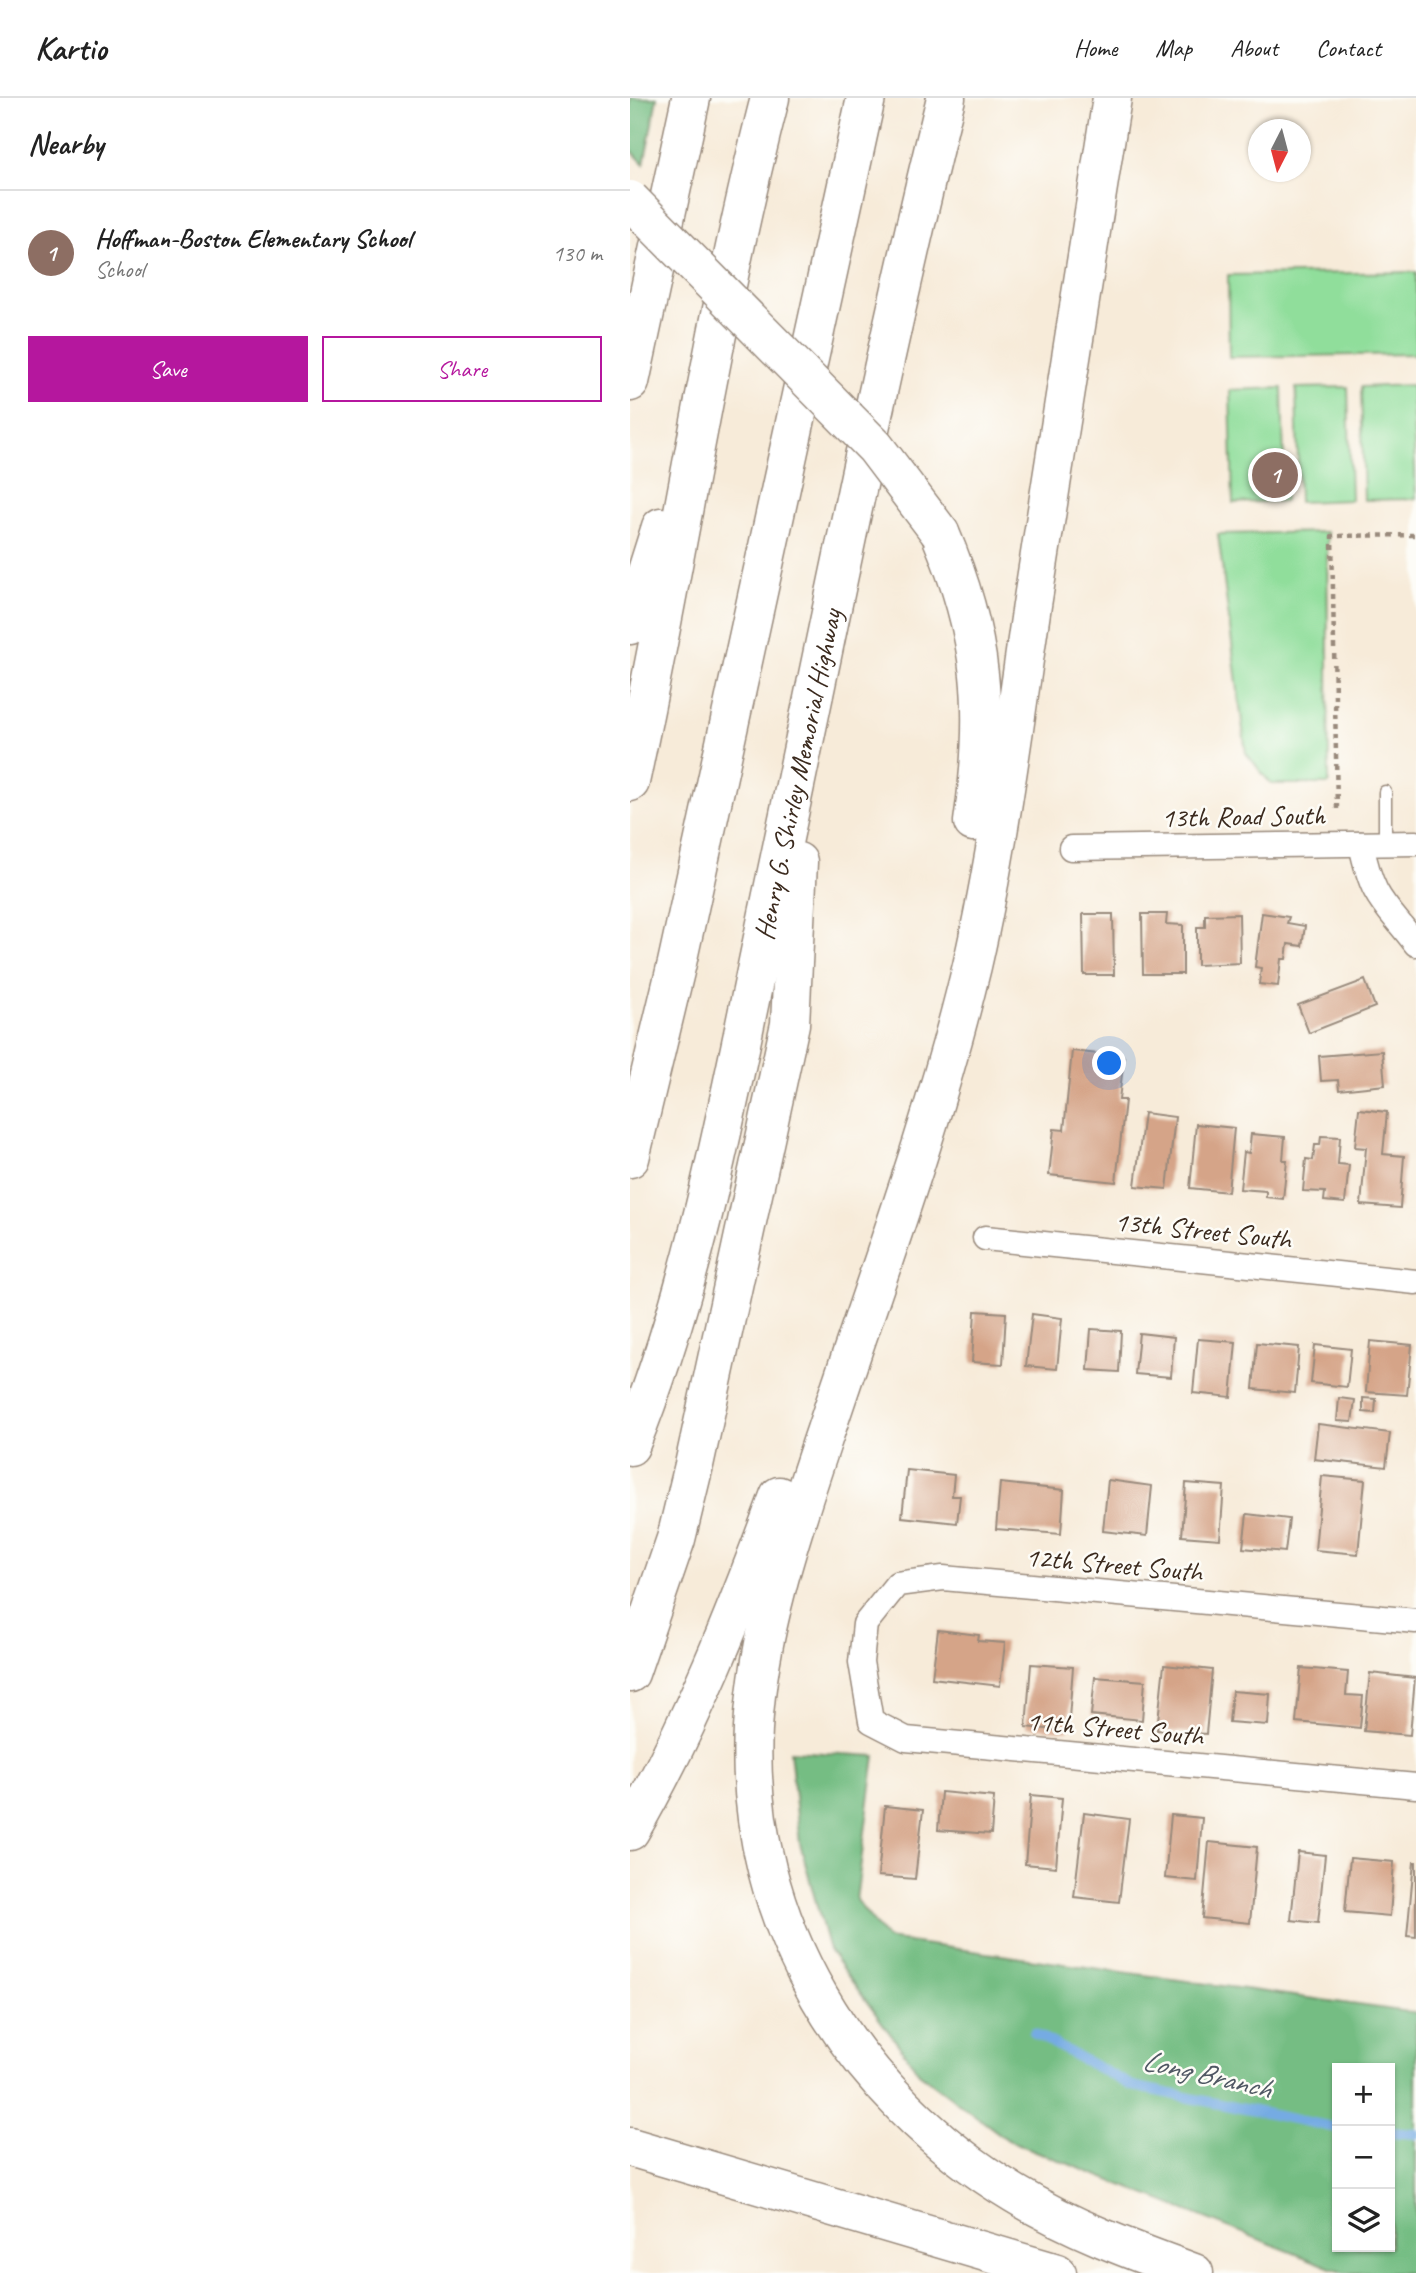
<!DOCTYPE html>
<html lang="en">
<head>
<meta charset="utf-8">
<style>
	:root { --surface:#fff; --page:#f6f6f6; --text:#222; --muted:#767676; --line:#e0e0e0; --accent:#b5179e }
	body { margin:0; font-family:Caveat,sans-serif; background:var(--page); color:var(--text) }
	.controls { position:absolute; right:21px; bottom:21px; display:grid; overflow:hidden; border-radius:0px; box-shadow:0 2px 5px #0004 }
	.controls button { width:63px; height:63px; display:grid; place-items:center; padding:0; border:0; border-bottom:2px solid var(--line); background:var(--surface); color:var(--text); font:35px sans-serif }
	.compass { position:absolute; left:618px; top:21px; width:63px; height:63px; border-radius:50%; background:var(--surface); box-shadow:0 2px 5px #0004; rotate:186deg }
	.you { position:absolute; left:480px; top:966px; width:24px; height:24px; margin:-18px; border:5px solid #fff; border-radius:50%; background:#1a73e8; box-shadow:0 0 0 10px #1a73e833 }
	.badge { display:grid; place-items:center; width:46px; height:46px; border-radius:50%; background:var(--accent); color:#fff; font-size:23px; font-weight:700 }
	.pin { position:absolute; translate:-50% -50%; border:4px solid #fff; box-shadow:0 2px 7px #0006 }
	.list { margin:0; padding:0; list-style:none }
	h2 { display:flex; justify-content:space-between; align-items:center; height:91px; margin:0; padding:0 28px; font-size:30px }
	h2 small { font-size:23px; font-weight:400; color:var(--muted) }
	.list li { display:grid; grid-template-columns:46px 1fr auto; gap:21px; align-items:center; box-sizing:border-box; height:126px; padding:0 28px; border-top:2px solid var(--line) }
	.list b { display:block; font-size:26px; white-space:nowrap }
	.list p { margin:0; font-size:23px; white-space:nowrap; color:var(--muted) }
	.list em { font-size:23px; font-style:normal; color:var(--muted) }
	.actions { display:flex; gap:14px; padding:21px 28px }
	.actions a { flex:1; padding:16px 0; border:2px solid var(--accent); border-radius:0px; text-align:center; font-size:24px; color:var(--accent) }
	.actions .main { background:var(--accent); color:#fff }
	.icon { flex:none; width:38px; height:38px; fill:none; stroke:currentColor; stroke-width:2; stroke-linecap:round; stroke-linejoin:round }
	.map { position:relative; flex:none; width:786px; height:2175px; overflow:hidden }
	header { display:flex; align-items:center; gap:42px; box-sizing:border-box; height:98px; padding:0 35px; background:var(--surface); border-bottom:2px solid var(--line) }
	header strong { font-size:33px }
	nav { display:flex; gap:38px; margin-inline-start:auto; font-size:24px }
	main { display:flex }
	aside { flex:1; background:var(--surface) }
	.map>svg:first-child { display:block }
</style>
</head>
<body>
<header>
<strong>Kartio</strong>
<nav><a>Home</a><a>Map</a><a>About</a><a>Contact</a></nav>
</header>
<main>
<aside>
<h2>Nearby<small></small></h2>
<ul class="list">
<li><span class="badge" style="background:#8d6e63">1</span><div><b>Hoffman-Boston Elementary School</b><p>School</p></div><em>130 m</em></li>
</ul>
<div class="actions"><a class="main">Save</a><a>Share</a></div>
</aside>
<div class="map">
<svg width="786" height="2175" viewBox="0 0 786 2175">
	<rect width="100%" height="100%" fill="#fdfcf7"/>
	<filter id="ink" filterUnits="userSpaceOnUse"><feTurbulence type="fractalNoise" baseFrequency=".0143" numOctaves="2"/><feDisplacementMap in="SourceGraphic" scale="14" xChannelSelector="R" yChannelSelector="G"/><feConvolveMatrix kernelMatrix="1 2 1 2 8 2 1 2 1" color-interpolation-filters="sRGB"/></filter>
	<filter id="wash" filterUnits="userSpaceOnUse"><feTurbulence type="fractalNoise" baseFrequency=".00686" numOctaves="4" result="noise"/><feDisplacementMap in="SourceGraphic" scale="28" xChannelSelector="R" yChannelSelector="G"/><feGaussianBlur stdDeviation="1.57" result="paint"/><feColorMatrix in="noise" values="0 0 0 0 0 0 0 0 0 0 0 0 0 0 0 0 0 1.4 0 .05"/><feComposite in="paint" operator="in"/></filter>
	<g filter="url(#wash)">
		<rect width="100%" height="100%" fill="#f7ebd9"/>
		<!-- green -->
		<g fill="#90de9b" stroke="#66845c" stroke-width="2">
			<path d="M786,174V256L599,259L598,177Z"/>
			<path d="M782,287L786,401L734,402L731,289Z"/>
			<path d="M718,289L721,402L669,404L666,290Z"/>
			<path d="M652,290L655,403L603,405L600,292Z"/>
			<path d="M697,434L699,686H641L616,655L588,436Z"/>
		</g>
		<!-- forest -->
		<g fill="#74bd83" stroke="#587450" stroke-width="2" fill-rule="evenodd">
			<path d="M0,0H27L14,66L0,51Z"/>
			<path d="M160,1653L245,1658L226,1802L257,1841L786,1915V2175H714L378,2042L289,1975L199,1852L170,1746ZM707,1970H760V2149H707Z"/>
		</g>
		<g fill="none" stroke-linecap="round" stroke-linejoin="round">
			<!-- stream -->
			<g stroke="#74abe3" stroke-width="10">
				<path d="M404,1935L502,1988L707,2030"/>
				<path d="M760,2034L786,2036"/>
			</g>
		</g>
		<g id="blocks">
			<!-- building -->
			<g fill="#d5a488">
				<path d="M632,815L659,819L657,825L675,828L672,848L658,846L656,861H651L648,888L629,886L631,870L625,869Z"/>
				<path d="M453,816H483L484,877H454Z"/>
				<path d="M512,816H537L536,826L553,827V876H513Z"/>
				<path d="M609,816L610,865L567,867V829H575V817Z"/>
				<path d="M735,882L745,909L679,935L668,907Z"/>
				<path d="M442,953L494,959L489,1002H495L486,1084L419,1077L424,1031L434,1032Z"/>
				<path d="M752,953L755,987L709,992L708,982L691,983L689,958Z"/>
				<path d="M729,1011L757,1014L753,1056L774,1058L770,1110L731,1107L736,1050L725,1049Z"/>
				<path d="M514,1015L545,1019L537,1091L505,1088Z"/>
				<path d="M566,1026L604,1030L598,1094L560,1090Z"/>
				<path d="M621,1036L655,1039L653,1062H657L653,1101L636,1099V1093L610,1091L614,1054L619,1055Z"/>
				<path d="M691,1038L710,1039L708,1066L719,1067L715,1105L694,1103L695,1094L673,1093L676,1061L683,1062L685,1047H690Z"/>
				<path d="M345,1213L376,1215L373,1266L342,1264Z"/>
				<path d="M402,1216L432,1220L427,1271L396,1268Z"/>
				<path d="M461,1231L491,1233L489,1274L458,1272Z"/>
				<path d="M509,1235L544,1239L541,1279L505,1276Z"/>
				<path d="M568,1241L606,1244L601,1299L563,1295Z"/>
				<path d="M740,1243L782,1247L777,1297L736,1294Z"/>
				<path d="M627,1245L669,1249L665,1295L623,1291Z"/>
				<path d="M685,1247L721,1251L717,1289L681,1285Z"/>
				<path d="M709,1300L725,1302L722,1324L707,1323Z"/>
				<path d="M733,1300L746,1301L745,1315L733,1314Z"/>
				<path d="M688,1326L760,1335L756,1369L684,1361Z"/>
				<path d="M277,1372L324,1377L322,1398H330L327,1425L272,1419Z"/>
				<path d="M692,1378L735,1382L728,1456L685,1452Z"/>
				<path d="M478,1382L522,1388L517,1438L473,1433Z"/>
				<path d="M370,1385L434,1392L431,1436L366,1431Z"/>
				<path d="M556,1385L594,1388L590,1441L552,1438Z"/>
				<path d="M617,1416L659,1421L655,1454L613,1450Z"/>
				<path d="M308,1532L349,1537L348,1543L375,1545L370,1588L302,1580Z"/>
				<path d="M401,1566L443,1569L438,1633L396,1629Z"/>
				<path d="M534,1567L582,1572L576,1636L527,1632Z"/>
				<path d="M671,1570L718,1574L716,1597L733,1598L730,1630L666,1624Z"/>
				<path d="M740,1575L785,1580L780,1637L734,1633Z"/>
				<path d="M465,1579L515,1583L512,1622L461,1617Z"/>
				<path d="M602,1593L640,1596L638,1627L599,1624Z"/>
				<path d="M311,1694L364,1699L361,1736L308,1732Z"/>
				<path d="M401,1697L432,1700L426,1769L395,1766Z"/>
				<path d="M255,1708L293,1712L285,1781L248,1778Z"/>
				<path d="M454,1715L499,1721L489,1804L444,1799Z"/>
				<path d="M541,1717L572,1720L567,1783L535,1780Z"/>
				<path d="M579,1744L627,1749L620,1825L572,1820Z"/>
				<path d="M668,1754L695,1757L688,1825L661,1822Z"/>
				<path d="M720,1760L764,1764L760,1818L715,1814Z"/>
				<path d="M784,1764H786V1839L777,1838Z"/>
			</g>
		</g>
	</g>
	<g filter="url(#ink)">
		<use href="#blocks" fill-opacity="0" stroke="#998a7c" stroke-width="2"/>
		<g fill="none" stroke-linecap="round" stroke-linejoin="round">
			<!-- lane casing -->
			<g stroke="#998a7c" stroke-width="15">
				<path id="lane" d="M755,746V694"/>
			</g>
			<!-- street casing -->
			<g stroke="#998a7c" stroke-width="27">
				<g id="street">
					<path d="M731,746C743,803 753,803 786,846"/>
					<path d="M441,750L786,745"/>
					<path d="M355,1140L786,1184"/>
					<path d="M786,1523L313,1480L267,1486L235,1526L231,1564L241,1623L276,1641L786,1688"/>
				</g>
			</g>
			<!-- highway casing -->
			<g stroke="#998a7c" stroke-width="41">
				<g id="highway">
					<path d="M482,0C455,169 428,338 402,507C384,628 369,750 342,868C305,1022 249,1173 199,1323C166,1422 129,1525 123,1631C113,1823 223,1999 385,2096C441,2130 503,2153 564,2175"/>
					<path d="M0,284L61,0"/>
					<path d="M310,435C354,538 359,613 343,724"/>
					<path d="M0,527L31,429"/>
					<path d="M0,684C49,456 82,226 140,0"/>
					<path d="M0,1060L47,865L236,0"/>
					<path id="s1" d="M0,1348C67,1182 98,1005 135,830C194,553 248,275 316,0"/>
					<path d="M0,1575L46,1441L64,1367L160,926L168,764"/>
					<path d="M0,1733C61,1628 107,1512 149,1398"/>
					<path d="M0,2049L427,2175"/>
				</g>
			</g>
			<!-- path -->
			<path stroke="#998a7c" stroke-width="4.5" stroke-dasharray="5 5" stroke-linecap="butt" d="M707,711L702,438L786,437"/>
			<!-- lane -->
			<use href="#lane" stroke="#fff" stroke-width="12"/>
			<!-- street -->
			<use href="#street" stroke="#fff" stroke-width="24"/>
			<!-- highway -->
			<use href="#highway" stroke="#fff" stroke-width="38"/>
			<!-- highway-bridge casing -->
			<g stroke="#998a7c" stroke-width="41" stroke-linecap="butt">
				<path id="highway-bridge" d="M0,102L245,349L310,435"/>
			</g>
			<!-- highway-bridge -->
			<use href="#highway-bridge" stroke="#fff" stroke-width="38"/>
		</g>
	</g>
	<g text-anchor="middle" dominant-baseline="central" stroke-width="5" stroke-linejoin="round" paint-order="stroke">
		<!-- street labels -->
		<g font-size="28" fill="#3b2a1e" stroke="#fdfcf7">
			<text stroke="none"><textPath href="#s1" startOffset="693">Henry G. Shirley Memorial Highway</textPath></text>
			<text transform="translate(613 718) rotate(-1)">13th Road South</text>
			<text transform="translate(573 1132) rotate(6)">13th Street South</text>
			<text transform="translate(484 1466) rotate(5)">12th Street South</text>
			<text transform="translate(485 1630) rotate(5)">11th Street South</text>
		</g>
		<!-- water labels -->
		<g font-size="30" font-style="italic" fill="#4f5763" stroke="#fdfcf7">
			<text transform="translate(577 1976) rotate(13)">Long Branch</text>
		</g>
	</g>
</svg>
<div class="controls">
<button>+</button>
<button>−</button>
<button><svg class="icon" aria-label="layers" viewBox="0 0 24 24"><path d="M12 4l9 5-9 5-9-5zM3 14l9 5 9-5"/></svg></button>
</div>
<svg class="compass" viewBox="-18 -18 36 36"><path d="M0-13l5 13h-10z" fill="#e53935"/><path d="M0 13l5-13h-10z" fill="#767676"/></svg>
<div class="you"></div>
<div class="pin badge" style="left:645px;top:377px;background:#8d6e63">1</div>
</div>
</main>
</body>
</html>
